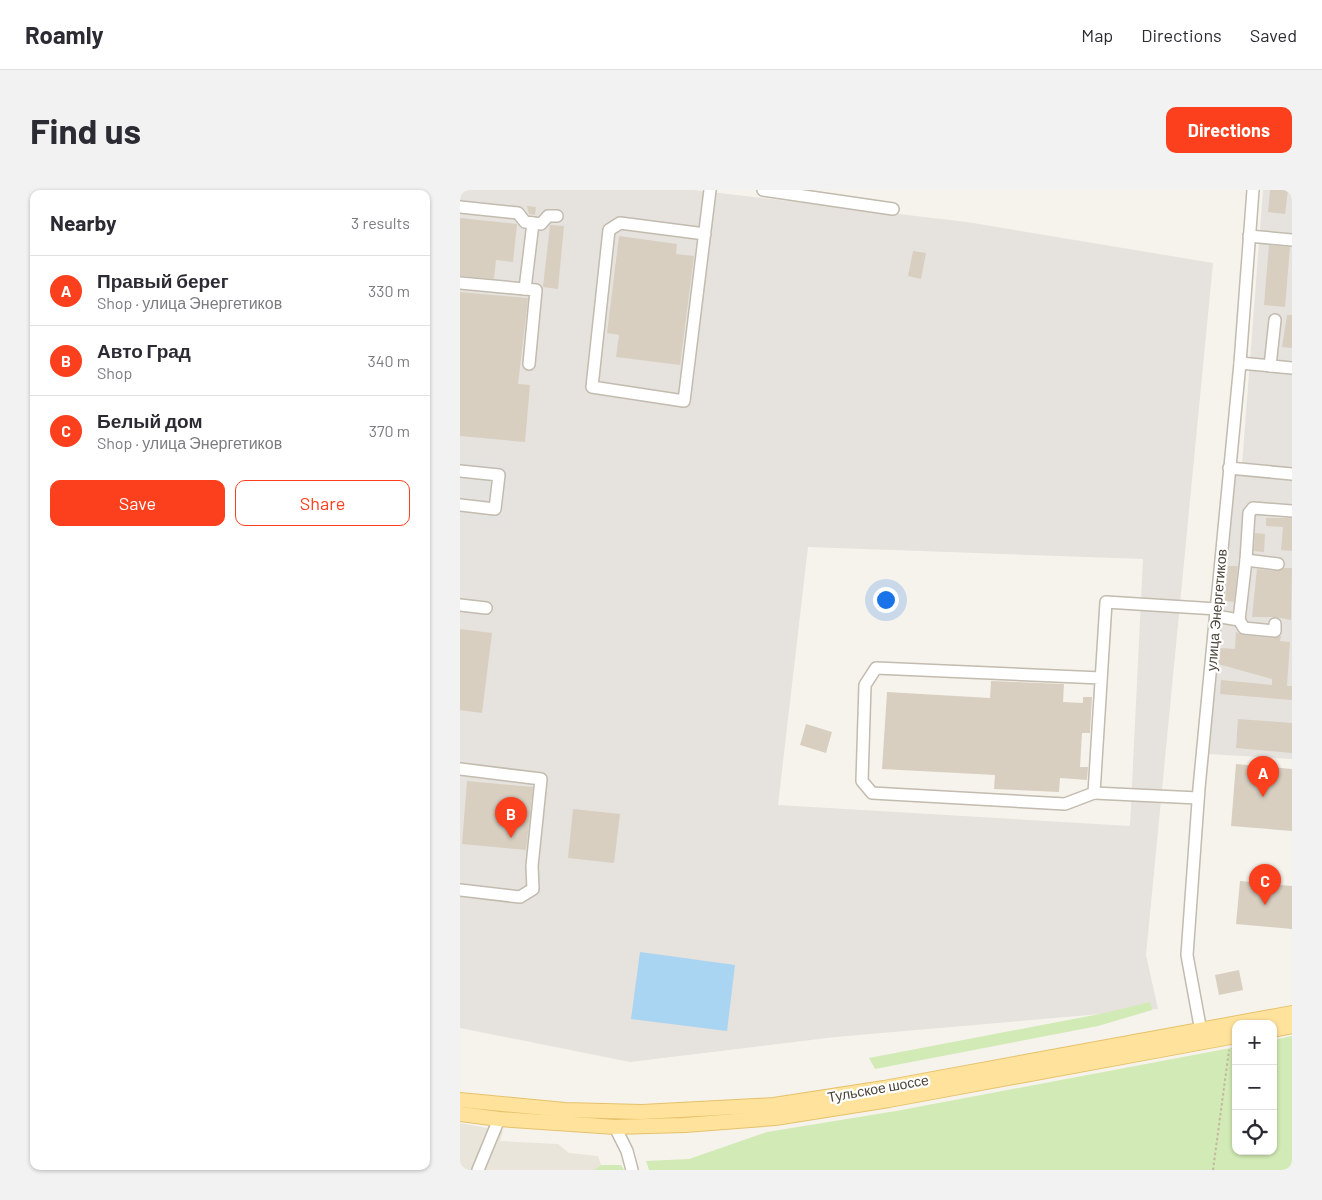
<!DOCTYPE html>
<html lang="en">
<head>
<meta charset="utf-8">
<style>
	:root { --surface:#fff; --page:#f2f2f3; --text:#2b2b33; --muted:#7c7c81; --line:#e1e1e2; --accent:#fc3f1d }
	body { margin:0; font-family:Barlow,sans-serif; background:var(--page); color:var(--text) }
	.controls { position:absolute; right:15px; bottom:15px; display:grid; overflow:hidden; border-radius:10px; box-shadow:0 1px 4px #0004 }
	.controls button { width:45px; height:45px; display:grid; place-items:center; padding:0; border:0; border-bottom:1px solid var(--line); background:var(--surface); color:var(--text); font:25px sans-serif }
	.you { position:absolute; left:425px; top:409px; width:18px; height:18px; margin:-12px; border:4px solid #fff; border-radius:50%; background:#1a73e8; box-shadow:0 0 0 8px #1a73e833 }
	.badge { display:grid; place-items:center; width:32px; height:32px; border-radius:50%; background:var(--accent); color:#fff; font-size:16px; font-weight:700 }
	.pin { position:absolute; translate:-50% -41px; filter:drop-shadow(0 1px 2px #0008) }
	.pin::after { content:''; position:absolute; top:26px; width:18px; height:15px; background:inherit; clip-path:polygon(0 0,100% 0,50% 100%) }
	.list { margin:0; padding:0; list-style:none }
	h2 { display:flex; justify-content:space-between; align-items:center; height:65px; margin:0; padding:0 20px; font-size:21px }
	h2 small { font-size:16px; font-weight:400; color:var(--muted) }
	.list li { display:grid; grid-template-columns:32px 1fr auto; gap:15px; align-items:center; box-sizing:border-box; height:70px; padding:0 20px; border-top:1px solid var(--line) }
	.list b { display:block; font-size:19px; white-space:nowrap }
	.list p { margin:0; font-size:16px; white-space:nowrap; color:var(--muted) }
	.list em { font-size:16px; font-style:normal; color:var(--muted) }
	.actions { display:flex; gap:10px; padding:15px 20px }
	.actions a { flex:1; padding:11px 0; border:1px solid var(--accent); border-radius:10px; text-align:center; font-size:18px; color:var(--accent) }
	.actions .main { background:var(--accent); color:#fff }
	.icon { flex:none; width:28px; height:28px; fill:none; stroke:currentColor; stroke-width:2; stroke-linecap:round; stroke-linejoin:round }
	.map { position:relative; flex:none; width:832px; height:980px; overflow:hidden; border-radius:10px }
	header { display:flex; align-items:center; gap:30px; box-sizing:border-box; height:70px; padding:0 25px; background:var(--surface); border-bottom:1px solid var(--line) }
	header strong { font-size:24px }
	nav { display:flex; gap:28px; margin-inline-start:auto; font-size:18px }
	.intro { display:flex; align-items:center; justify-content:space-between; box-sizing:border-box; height:120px; padding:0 30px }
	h1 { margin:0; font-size:35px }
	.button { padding:12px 22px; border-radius:10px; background:var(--accent); color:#fff; font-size:18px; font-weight:700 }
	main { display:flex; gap:30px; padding:0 30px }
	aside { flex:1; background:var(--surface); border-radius:10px; box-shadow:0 1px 4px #0004 }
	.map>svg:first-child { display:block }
</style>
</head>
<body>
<header>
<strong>Roamly</strong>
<nav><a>Map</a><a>Directions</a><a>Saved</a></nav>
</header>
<div class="intro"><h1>Find us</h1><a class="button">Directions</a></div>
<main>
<aside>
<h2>Nearby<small>3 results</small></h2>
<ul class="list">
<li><span class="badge">A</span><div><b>Правый берег</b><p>Shop · улица Энергетиков</p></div><em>330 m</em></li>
<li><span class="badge">B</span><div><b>Авто Град</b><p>Shop</p></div><em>340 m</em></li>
<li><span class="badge">C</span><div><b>Белый дом</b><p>Shop · улица Энергетиков</p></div><em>370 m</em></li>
</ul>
<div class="actions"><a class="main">Save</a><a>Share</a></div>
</aside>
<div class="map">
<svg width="832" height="980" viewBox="0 0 832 980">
	<rect width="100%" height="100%" fill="#f6f3ec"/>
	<!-- residential -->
	<path fill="#eae5da" d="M0,933L43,941L40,951L98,954L109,963L138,966L141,975L134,980H0Z"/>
	<!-- industrial -->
	<g fill="#e6e2dd" fill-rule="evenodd">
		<path d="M0,0H234L507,32L753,73L686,765L698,819L375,847L170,872L0,838ZM348,357L683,369L670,636L318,615Z"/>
		<path d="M803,0H832V569L748,564L769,297L782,275Z"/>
	</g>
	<!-- green -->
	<g fill="#d2eab5">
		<path d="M690,812L692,820L638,836L415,879L409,868L645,823Z"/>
		<path d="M832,846V980H189L186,971L229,969L307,942L436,921L776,857V961H813V850Z"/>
		<path d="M141,975H161L164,980H134Z"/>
	</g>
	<!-- parking -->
	<path fill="#e5e3e0" d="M0,269L51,274L44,335L0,328Z"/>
	<!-- water -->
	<path fill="#a9d4f2" d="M180,762L275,775L267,841L171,829Z"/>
	<!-- building -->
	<g fill="#d8cfc1">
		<path d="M810,0H828L825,24L808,22Z"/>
		<path d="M67,16L76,17L75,25L69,24Z"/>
		<path d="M0,28L57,34L53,72L36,70L34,89L0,86Z"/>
		<path d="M90,35L104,36L98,99L83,97Z"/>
		<path d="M159,46L217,54L216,64L234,66L220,175L156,167L159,145L147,143Z"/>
		<path d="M809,55L830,57L825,117L804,115Z"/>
		<path d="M453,61L466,63L461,89L448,86Z"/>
		<path d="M0,102L68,108L58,194L70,195L65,252L0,246Z"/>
		<path d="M827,125H832V158L822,157Z"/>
		<path d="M806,328H832V361L821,360L823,337L806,336Z"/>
		<path d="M795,343L805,344L804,362L794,361Z"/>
		<path d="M768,376H778L774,412L765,411Z"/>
		<path d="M824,378H832L831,430L815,427H792L797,379L818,381Z"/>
		<path d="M0,439L32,443L22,523L0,520Z"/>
		<path d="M776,442L783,445L814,448L821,446L820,451L830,452L827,496H832V510L760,504L761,490L812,495V489L758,474L760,458L775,459Z"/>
		<path d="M531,491L604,494L603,512L623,513V507H632L630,543H622L620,577H628L627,590L600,588L599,602L534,599L535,585L422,579L427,502L530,508Z"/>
		<path d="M778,529L832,533V563L776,558Z"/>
		<path d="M346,534L372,542L366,563L340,555Z"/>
		<path d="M776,574L832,579V641L771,636Z"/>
		<path d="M7,591L73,597L66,660L2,654Z"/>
		<path d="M113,619L160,624L154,673L108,668Z"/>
		<path d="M780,691L832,696V739L776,734Z"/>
		<path d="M779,780L783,800L759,805L755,785Z"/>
	</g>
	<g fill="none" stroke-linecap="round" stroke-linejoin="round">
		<!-- minor casing -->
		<g stroke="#c2bbae" stroke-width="14">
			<g id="minor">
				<path d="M303,0L433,19"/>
				<path d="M0,17L58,23L65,32L81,34L88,26H97"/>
				<path d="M245,44L160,33L149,40L132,197L224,211L250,0"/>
				<path d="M789,46L832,50"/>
				<path d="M0,93L76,100L69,174"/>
				<path d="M65,99L73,33"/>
				<path d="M780,173L832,178"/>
				<path d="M810,176L815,130"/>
				<path d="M769,278L832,284"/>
				<path d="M0,281L39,285L35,319L0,315"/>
				<path d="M786,370L789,323L793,318L832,321"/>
				<path d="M0,415L26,418"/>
				<path d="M756,426L779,430L784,438L815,441V434"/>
				<path d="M779,430L786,370L818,374"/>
				<path d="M641,488L416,478L405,495L402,591L412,603L605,614L634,603L646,412L757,419"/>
				<path d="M0,579L81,589L72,676L73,699L60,707L0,700"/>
				<path d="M634,603L738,608"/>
				<path d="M742,847L727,765L739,598L780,173L793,0"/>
				<path d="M155,937L167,961L172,980"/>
				<path d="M18,980L39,929"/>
			</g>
		</g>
		<!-- major casing -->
		<g stroke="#e6c16a" stroke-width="16">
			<g id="major">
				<path d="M813,840L832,836"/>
				<path d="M0,910L105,920L182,922L314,915L424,898L832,823"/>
				<path d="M0,924L39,929L155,937L225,935L315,928L429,910L776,846"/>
			</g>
		</g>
		<!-- path -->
		<path stroke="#c4b79f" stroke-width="2" stroke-dasharray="2.5 2.5" stroke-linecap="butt" d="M753,980L769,860"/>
		<!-- minor -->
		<use href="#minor" stroke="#fff" stroke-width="11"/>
		<!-- major -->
		<use href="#major" stroke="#ffe39c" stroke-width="14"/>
	</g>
	<g text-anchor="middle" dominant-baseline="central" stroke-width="4.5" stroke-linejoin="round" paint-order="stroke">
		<!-- street labels -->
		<g font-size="14" fill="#4b4439" stroke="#fff">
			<text transform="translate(756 420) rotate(-85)">улица Энергетиков</text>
			<text transform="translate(418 898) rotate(-10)">Тульское шоссе</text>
		</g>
	</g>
</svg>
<div class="controls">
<button>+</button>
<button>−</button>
<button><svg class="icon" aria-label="locate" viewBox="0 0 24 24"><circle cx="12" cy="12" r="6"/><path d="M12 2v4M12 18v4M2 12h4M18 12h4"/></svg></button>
</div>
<div class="you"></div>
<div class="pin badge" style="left:803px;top:607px">A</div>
<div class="pin badge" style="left:51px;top:648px">B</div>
<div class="pin badge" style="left:805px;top:715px">C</div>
</div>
</main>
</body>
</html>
